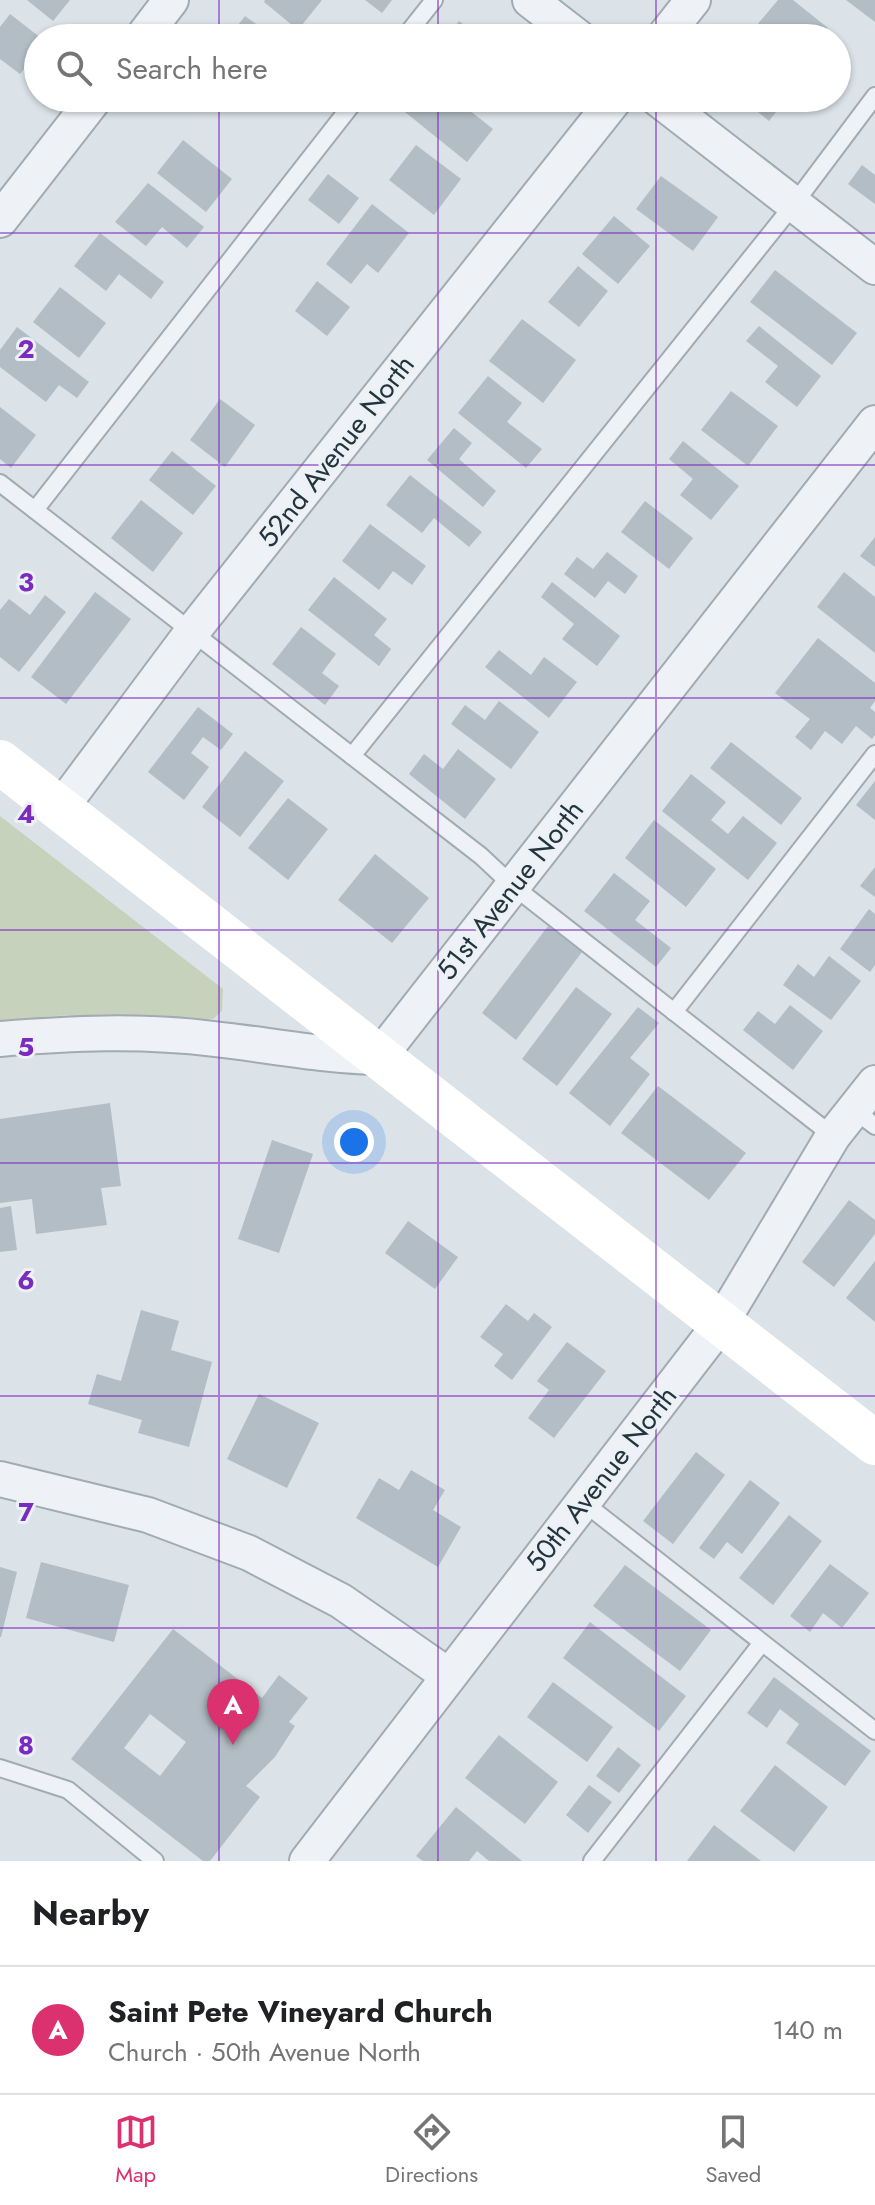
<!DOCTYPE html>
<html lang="en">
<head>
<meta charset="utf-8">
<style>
	:root { --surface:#fff; --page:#f2f2f2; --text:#202124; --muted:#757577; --line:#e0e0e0; --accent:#dc316f }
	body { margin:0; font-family:Jost,sans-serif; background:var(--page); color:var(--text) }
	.you { position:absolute; left:354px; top:1142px; width:28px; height:28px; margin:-20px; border:6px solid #fff; border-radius:50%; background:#1a73e8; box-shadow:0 0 0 12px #1a73e833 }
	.badge { display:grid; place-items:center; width:52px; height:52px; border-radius:50%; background:var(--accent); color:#fff; font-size:26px; font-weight:700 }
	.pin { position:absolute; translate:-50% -66px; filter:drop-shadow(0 2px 4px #0008) }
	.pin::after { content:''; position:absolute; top:42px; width:28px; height:24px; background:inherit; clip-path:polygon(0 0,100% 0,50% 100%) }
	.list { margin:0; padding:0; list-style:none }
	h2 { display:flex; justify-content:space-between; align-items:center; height:104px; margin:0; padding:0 32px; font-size:34px }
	h2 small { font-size:26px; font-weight:400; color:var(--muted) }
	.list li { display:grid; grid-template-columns:52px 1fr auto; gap:24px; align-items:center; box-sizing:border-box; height:128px; padding:0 32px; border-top:2px solid var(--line) }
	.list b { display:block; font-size:30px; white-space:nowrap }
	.list p { margin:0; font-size:26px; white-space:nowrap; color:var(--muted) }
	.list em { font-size:26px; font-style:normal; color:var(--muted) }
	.icon { flex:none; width:44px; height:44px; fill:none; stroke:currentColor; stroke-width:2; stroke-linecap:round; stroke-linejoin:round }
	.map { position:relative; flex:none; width:875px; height:1861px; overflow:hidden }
	.search { position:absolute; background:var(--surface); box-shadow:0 2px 6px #0004; left:24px; right:24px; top:24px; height:88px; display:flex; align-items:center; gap:20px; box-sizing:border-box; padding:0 28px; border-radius:44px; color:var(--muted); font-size:30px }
	.sheet { height:232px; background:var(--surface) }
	nav { display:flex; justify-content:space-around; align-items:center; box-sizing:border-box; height:112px; border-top:2px solid var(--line); background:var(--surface); font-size:22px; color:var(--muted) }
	nav a { display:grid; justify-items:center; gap:4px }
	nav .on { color:var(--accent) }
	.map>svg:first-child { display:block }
</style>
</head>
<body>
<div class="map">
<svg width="875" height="1861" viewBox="0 0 875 1861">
	<rect width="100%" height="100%" fill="#dbe3e8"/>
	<!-- green -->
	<path fill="#c6d2bc" d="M0,816L223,989L222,1011L213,1019L194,1020L67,1015L0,1021Z"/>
	<!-- building -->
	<g fill="#b2bdc5" fill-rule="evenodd">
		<path d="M27,0H70L53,21Z"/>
		<path d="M265,0H322L298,30L264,2Z"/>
		<path d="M365,0H392L382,13Z"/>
		<path d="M778,0H793L828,28L820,38H758L751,32Z"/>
		<path d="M846,0H875V22Z"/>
		<path d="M10,14L41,38H38V51L20,74L0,59V27Z"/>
		<path d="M245,16L275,38H228Z"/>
		<path d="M459,21L481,38H446Z"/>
		<path d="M400,98H454L493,129L467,162L395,104Z"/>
		<path d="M493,98H522L511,112Z"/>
		<path d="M741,98H787L769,121Z"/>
		<path d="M183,140L232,179L206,212L157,173Z"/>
		<path d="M416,145L461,179L434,215L389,180Z"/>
		<path d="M862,165L875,175V204L848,184Z"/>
		<path d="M328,174L359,198L339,224L308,200Z"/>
		<path d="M661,176L718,217L693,251L636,209Z"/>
		<path d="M148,183L204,227L187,248L162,227L146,246L115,222Z"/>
		<path d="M372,204L409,233L378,273L367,264L351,284L326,264Z"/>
		<path d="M614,216L650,246L618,284L582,254Z"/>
		<path d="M100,233L164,282L151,299L119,274L106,291L74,266Z"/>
		<path d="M578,266L608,291L579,327L548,302Z"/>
		<path d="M775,270L857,333L832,365L750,302Z"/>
		<path d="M317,281L350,307L327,336L295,311Z"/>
		<path d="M60,287L106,323L79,358L33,322Z"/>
		<path d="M522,319L576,360L543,403L489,361Z"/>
		<path d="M759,326L821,376L797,407L765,382L778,366L746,341Z"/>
		<path d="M17,327L89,382L77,398L59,385L46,402L0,367V350Z"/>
		<path d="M488,376L522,403L507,422L542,449L526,468L458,413Z"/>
		<path d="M731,391L778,426L748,466L701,430Z"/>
		<path d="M220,399L255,425L225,467L190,440Z"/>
		<path d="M0,407L36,435L11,468L0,459Z"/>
		<path d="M454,428L472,443L459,459L496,491L483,507L427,460Z"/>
		<path d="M683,441L739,486L711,520L680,495L693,479L669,459Z"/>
		<path d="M172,451L216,486L193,515L149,480Z"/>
		<path d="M410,475L482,532L469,547L434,518L422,533L386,505Z"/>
		<path d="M141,500L183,533L153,572L111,538Z"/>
		<path d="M645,501L693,538L669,569L621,532Z"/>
		<path d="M370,524L426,566L412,585L393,571L379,590L342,561Z"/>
		<path d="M875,537V567L860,556Z"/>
		<path d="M607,552L638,576L625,594L608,581L595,598L564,574L577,557L593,569Z"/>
		<path d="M844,572L875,597V653L817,607Z"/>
		<path d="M334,577L387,619L374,635L391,649L379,666L308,610Z"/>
		<path d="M552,582L620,636L597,666L562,639L574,624L541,597Z"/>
		<path d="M95,592L131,619L66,704L31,677Z"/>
		<path d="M45,595L66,612L19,672L0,657V610L9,599L30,615Z"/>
		<path d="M301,627L336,654L322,673L339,686L325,705L272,664Z"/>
		<path d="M818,638L875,683V701L870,708L875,712V735L872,739L856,726L842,744L825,731L811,750L795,737L810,719L775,693Z"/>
		<path d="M499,650L531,675L544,657L577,682L549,718L485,667Z"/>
		<path d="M499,701L539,732L511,769L451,724L465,705L485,720Z"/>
		<path d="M198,707L233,734L221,750L203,737L191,753L209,767L184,800L148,772Z"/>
		<path d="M731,742L802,798L781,825L710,768Z"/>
		<path d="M458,749L496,779L465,819L409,774L424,754L443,769Z"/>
		<path d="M245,751L284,781L240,837L202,807Z"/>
		<path d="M691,774L726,802L711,820L728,834L743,816L777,843L748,880L662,811Z"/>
		<path d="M875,781V820L856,805Z"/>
		<path d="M288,798L328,829L288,880L248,848Z"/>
		<path d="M654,820L716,869L686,907L625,858Z"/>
		<path d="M375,854L429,898L392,943L338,900Z"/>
		<path d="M875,867V897L860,886Z"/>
		<path d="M614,873L650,901L635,920L671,948L656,967L584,911Z"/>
		<path d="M869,909L875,914V965L870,972L840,949Z"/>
		<path d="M548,926L582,952L516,1040L482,1013Z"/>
		<path d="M829,956L861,981L831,1020L783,985L798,964L814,977Z"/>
		<path d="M576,987L612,1014L557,1086L522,1059Z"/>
		<path d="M790,1005L823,1031L793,1070L743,1030L758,1011L775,1024Z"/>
		<path d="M638,1007L659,1023L630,1058L650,1074L610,1126L569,1093Z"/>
		<path d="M658,1086L746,1153L709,1200L621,1133Z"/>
		<path d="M110,1103L121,1186L101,1188L107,1225L36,1234L32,1199L0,1203V1119Z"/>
		<path d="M272,1140L313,1154L279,1253L238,1239Z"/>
		<path d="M849,1200L875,1220V1234L834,1287L802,1262Z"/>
		<path d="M11,1206L17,1250L0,1252V1208Z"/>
		<path d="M408,1221L458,1257L435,1289L385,1253Z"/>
		<path d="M875,1261V1322L846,1298Z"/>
		<path d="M506,1304L528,1321L534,1313L552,1327L512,1380L494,1366L503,1354L480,1337Z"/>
		<path d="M141,1310L179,1321L171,1350L212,1362L189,1447L138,1433L142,1420L88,1404L97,1374L121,1381Z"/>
		<path d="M567,1342L606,1371L554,1438L528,1418L549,1390L537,1381Z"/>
		<path d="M259,1394L319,1423L287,1488L227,1459Z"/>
		<path d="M696,1452L725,1475L673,1544L643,1521Z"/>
		<path d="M411,1470L445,1490L433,1510L461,1527L438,1567L356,1518L379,1478L399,1490Z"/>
		<path d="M750,1480L780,1503L742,1554L727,1542L714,1559L699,1548Z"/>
		<path d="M789,1515L822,1541L773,1605L739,1578Z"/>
		<path d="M41,1562L129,1585L114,1642L26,1618Z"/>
		<path d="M830,1564L869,1593L842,1628L823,1613L810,1632L790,1616Z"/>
		<path d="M625,1565L711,1630L680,1671L593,1606Z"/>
		<path d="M0,1567L17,1572L1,1637H0Z"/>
		<path d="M590,1622L686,1696L659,1731L563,1658Z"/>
		<path d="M173,1629L262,1698L279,1675L308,1698L289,1722L295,1726L275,1757L246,1786L260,1797L210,1861H203L71,1759ZM150,1714L186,1742L160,1776L124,1748Z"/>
		<path d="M774,1677L871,1751L845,1786L786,1743L799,1724L780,1709L767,1728L747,1713Z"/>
		<path d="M553,1682L613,1727L587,1762L527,1717Z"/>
		<path d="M499,1735L558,1782L525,1824L465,1778Z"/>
		<path d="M618,1747L641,1765L619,1793L596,1776Z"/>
		<path d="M775,1765L828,1807L794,1852L740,1811Z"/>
		<path d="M589,1785L612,1802L588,1833L566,1815Z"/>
		<path d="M456,1807L522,1861H489L477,1851L469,1861H423L416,1856Z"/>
		<path d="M714,1825L761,1861H687Z"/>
	</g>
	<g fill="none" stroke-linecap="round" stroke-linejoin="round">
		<!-- lane casing -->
		<g stroke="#a0abb2" stroke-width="20">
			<g id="lane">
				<path d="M404,38L434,0"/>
				<path d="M0,483L481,856L513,886L833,1136"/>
				<path d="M35,510L357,98"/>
				<path d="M352,756L794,204L875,96"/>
				<path d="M674,1012L875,754"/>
				<path d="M854,1110L875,1126"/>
				<path d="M583,1502L875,1731"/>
				<path d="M0,1768L68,1790L155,1861"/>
				<path d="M592,1861L761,1644"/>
			</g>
		</g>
		<!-- street casing -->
		<g stroke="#a0abb2" stroke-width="38">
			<g id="street">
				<path d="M530,0L579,38"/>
				<path d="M142,38L171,0"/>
				<path d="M663,38L693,0"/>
				<path d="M657,98L875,267"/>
				<path d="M0,220L95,98"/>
				<path d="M60,809L192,632L616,98"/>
				<path d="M0,1039C72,1033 142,1030 214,1039C270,1045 323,1056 379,1057L875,423"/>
				<path d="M0,1479L148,1515L249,1553L341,1601L449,1676"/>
				<path d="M307,1861L721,1323L833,1136L875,1083"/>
			</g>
		</g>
		<!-- lane -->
		<use href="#lane" stroke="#eef2f6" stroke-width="16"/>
		<!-- street -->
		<use href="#street" stroke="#eef2f6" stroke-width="34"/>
		<!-- secondary -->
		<path stroke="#fff" stroke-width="44" d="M0,762L875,1443"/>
	</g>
	<!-- grid -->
	<path fill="none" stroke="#7b2cbf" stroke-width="2" stroke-opacity="0.55" d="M219,0V38M438,0V38M656,0V38M219,98V1861M438,98V1861M656,98V1861M0,233H875M0,465H875M0,698H875M0,930H875M0,1163H875M0,1396H875M0,1628H875"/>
	<g text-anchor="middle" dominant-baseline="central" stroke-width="6" stroke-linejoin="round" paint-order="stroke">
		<!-- street labels -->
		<g font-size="28" fill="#24343f" stroke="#ebf1f5">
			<text transform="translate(336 451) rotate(-52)">52nd Avenue North</text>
			<text transform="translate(510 890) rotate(-52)">51st Avenue North</text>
			<text transform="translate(601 1479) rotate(-52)">50th Avenue North</text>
		</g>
	</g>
	<g font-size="26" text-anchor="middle" font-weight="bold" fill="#7b2cbf" stroke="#ebf1f5" stroke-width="6" stroke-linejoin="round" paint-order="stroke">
		<text x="26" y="358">2</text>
		<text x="26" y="591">3</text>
		<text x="26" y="823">4</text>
		<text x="26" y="1056">5</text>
		<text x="26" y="1289">6</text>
		<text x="26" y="1521">7</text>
		<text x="26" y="1754">8</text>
	</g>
</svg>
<div class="you"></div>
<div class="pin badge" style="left:233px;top:1745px">A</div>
<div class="search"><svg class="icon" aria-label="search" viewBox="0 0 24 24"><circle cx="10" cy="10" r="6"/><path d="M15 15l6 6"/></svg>Search here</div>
</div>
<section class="sheet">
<h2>Nearby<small></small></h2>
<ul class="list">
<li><span class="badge">A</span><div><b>Saint Pete Vineyard Church</b><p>Church · 50th Avenue North</p></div><em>140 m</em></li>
</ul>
</section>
<nav>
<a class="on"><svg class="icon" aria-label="map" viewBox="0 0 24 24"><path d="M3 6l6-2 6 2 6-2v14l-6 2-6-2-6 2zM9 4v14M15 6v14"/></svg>Map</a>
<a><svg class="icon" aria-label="directions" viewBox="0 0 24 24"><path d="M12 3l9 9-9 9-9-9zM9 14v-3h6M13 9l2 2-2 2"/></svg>Directions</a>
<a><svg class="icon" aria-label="saved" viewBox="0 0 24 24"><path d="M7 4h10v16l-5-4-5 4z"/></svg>Saved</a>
</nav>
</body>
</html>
